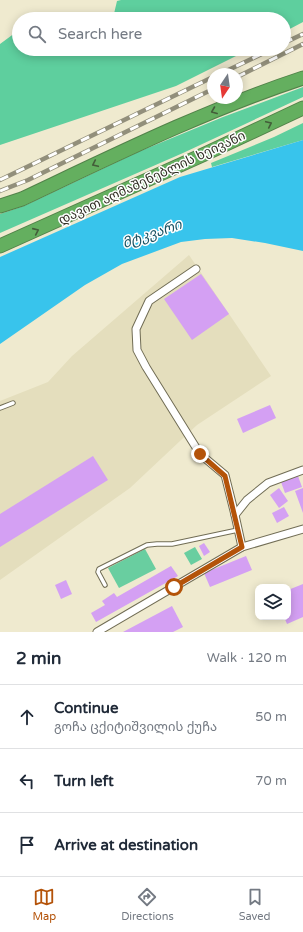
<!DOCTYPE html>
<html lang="en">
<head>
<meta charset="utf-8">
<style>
	:root { --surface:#fff; --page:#f2f2f3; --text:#1f2937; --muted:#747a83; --line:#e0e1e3; --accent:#b45309 }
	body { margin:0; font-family:"Varela Round","Noto Sans Georgian",sans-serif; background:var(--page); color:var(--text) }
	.controls { position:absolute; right:12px; bottom:12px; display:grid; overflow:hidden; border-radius:8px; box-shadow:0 2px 10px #0003 }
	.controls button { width:36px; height:36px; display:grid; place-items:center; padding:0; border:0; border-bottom:1px solid var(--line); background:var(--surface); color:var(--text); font:20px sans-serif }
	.compass { position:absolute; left:207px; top:68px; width:36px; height:36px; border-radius:50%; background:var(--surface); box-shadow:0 2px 10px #0003; rotate:193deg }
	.stop { position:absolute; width:12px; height:12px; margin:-9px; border:3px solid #b45309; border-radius:50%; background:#fff }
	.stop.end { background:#b45309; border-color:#fff; box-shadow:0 1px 4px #0008 }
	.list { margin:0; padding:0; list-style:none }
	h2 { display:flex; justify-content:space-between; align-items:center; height:52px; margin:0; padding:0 16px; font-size:17px }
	h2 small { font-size:13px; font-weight:400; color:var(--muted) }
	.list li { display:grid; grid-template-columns:26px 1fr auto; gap:12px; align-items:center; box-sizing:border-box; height:64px; padding:0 16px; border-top:1px solid var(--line) }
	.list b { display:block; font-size:15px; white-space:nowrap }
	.list p { margin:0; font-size:13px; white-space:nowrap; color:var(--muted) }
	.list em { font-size:13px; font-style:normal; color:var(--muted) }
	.icon { flex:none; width:22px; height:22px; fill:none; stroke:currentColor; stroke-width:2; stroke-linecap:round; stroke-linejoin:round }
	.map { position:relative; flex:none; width:303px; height:632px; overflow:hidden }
	.search { position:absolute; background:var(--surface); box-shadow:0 2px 10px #0003; left:12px; right:12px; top:12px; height:44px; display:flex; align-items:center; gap:10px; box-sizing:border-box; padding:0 14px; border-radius:22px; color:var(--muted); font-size:15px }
	.sheet { height:244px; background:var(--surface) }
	nav { display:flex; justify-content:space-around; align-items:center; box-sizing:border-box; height:56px; border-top:1px solid var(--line); background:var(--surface); font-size:11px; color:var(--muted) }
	nav a { display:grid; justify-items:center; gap:2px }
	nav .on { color:var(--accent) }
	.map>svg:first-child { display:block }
</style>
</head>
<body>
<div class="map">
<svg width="303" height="632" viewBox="0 0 303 632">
	<rect width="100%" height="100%" fill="#efeacf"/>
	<!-- built -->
	<path fill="#e4debd" d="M189,255L271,376L197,425L130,488L0,580V401L48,382L72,356Z"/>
	<!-- green -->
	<g fill="#69cea0">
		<path d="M195,547L202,559L191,565L184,553Z"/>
		<path d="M145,549L156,569L119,588L108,568Z"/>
	</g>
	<!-- forest -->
	<g fill="#5ecf9e">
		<path d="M121,0H303V22L284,32V19H110L113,18L117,1Z"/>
		<path d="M19,30V49H250L176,86L0,145V44Z"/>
		<path d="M303,87V97L183,153L0,233V214L24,206L138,152L223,117Z"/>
		<path d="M303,123V140L212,167L211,163L274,137Z"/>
	</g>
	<!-- water -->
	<path fill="#38c4ec" d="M303,140V251L265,243L232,238L205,239L181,242L122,264L85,285L0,344V257L180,177Z"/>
	<!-- building -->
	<g fill="#d4a0f3">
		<path d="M201,274L229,314L192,340L164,299Z"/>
		<path d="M270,405L276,418L243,433L237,419Z"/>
		<path d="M93,456L108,480L0,547V514Z"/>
		<path d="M298,476L302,487L285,493L281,482Z"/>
		<path d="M279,488L288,501L279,508L270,495Z"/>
		<path d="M303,488V513L295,491Z"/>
		<path d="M284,507L289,516L277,523L272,513Z"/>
		<path d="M204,543L210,552L204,556L199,546Z"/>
		<path d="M246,556L252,570L210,587L204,573Z"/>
		<path d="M171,566L178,576L96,622L91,613L105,605L102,601L114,593L117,597Z"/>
		<path d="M66,580L72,594L61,599L55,585Z"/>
		<path d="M303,584V617L287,624L284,617H288V590Z"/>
		<path d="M172,606L183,627L173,632H123Z"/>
	</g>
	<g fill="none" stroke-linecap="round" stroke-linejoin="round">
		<!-- service casing -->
		<g stroke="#716d55" stroke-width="5.5">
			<g id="service">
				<path d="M0,408L13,403"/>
				<path d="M105,585L98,572L99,569L147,545L157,544H172L238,530"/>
			</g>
		</g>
		<!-- minor casing -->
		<g stroke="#716d55" stroke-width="9">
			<g id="minor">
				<path d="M196,269L149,301L136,329L137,350L146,367L200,454L225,475L235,515"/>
				<path d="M242,547L235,515L247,500L268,483L303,470"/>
				<path d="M97,632L242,547L303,529"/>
			</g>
		</g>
		<!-- motorway casing -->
		<g stroke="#52824a" stroke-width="15">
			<g id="motorway">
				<path d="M0,206L22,199C115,155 206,110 303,78"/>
				<path d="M0,246L207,153L303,108"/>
			</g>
		</g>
		<!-- service -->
		<use href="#service" stroke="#fff" stroke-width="3.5"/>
		<!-- minor -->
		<use href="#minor" stroke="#fff" stroke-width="7"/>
		<!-- motorway -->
		<use href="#motorway" stroke="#64af5f" stroke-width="13"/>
		<!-- rail casing -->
		<g stroke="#928f7b" stroke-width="4.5">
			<g id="rail">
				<path d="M284,43L303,34"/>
				<path d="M220,74L272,49"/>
				<path d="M237,77L303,44"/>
				<path d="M0,180L213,77"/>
				<path d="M0,191L28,180L213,89"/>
			</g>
		</g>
		<!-- rail -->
		<use href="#rail" stroke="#fff" stroke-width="3" stroke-dasharray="9" stroke-linecap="butt"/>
	</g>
	<!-- one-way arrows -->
	<defs><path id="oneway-chevron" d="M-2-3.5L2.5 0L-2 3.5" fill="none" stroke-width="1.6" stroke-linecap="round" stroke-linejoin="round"/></defs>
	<g stroke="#435c39">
		<use href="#oneway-chevron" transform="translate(214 111) rotate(158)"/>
		<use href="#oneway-chevron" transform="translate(269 124) rotate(-25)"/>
		<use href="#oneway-chevron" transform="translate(95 164) rotate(155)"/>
		<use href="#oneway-chevron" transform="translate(36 231) rotate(-24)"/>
	</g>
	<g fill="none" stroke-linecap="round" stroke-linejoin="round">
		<!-- route -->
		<path stroke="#b45309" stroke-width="5" d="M174,587L242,547L225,476L200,454"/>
	</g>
	<g text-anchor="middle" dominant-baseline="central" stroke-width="3" stroke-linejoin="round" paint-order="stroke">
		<!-- street labels -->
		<g font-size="13" fill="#312f24" stroke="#fff">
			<text transform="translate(152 178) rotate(-25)">დავით აღმაშენებლის ხეივანი</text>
		</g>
		<!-- water labels -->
		<g font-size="14" font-style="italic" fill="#1b5363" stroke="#fff">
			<text transform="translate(152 234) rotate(-19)">მტკვარი</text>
		</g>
	</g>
</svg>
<div class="controls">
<button><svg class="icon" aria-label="layers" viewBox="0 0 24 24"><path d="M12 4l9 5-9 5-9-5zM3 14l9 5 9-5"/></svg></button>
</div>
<svg class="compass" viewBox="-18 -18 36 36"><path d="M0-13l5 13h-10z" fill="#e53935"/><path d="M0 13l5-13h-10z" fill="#747a83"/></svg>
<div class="stop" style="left:174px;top:587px"></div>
<div class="stop end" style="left:200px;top:454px"></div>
<div class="search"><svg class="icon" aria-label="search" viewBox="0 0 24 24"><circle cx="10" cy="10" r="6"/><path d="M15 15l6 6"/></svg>Search here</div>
</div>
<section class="sheet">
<h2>2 min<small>Walk · 120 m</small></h2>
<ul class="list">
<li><svg class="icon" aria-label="ahead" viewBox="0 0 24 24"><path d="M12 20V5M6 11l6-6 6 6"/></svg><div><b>Continue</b><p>გოჩა ცქიტიშვილის ქუჩა</p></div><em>50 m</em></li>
<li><svg class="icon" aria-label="left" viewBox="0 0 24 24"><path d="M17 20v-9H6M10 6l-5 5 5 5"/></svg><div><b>Turn left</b></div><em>70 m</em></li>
<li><svg class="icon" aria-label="arrive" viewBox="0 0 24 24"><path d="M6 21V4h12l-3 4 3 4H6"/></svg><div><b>Arrive at destination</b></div></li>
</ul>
</section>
<nav>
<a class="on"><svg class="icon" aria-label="map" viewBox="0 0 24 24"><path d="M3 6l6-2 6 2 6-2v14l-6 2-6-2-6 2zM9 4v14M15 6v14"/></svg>Map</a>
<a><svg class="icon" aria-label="directions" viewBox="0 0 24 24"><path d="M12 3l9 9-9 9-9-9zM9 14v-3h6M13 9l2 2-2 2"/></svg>Directions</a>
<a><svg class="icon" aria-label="saved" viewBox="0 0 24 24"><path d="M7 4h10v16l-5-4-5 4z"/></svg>Saved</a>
</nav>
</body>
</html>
